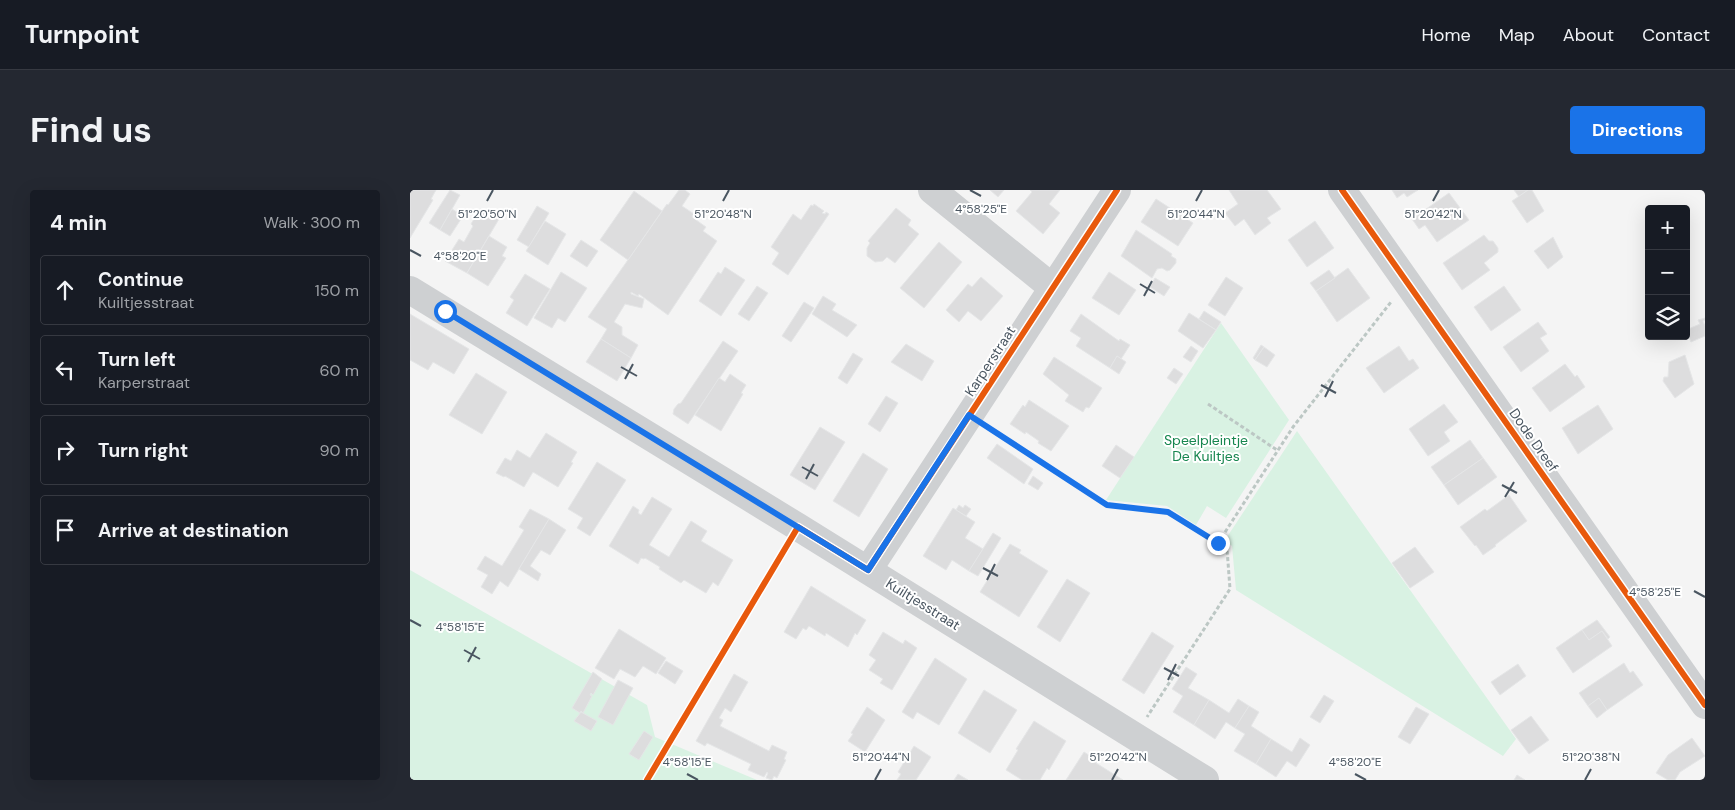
<!DOCTYPE html>
<html lang="en">
<head>
<meta charset="utf-8">
<style>
	:root { --surface:#171b24; --page:#242831; --text:#f1f3f6; --muted:#9ea1a6; --line:#363941; --accent:#1a73e8 }
	body { margin:0; font-family:"DM Sans",sans-serif; background:var(--page); color:var(--text) }
	.controls { position:absolute; right:15px; top:15px; display:grid; overflow:hidden; border-radius:5px; box-shadow:0 5px 20px #0002 }
	.controls button { width:45px; height:45px; display:grid; place-items:center; padding:0; border:0; border-bottom:1px solid var(--line); background:var(--surface); color:var(--text); font:25px sans-serif }
	.stop { position:absolute; width:15px; height:15px; margin:-11px; border:4px solid #1a73e8; border-radius:50%; background:#fff }
	.stop.end { background:#1a73e8; border-color:#fff; box-shadow:0 1px 5px #0008 }
	.list { margin:0; padding:0; list-style:none }
	h2 { display:flex; justify-content:space-between; align-items:center; height:65px; margin:0; padding:0 20px; font-size:21px }
	h2 small { font-size:16px; font-weight:400; color:var(--muted) }
	.list li { display:grid; grid-template-columns:32px 1fr auto; gap:15px; align-items:center; box-sizing:border-box; height:70px; margin:0 10px 10px; padding:0 10px; border:1px solid var(--line); border-radius:5px }
	.list b { display:block; font-size:19px; white-space:nowrap }
	.list p { margin:0; font-size:16px; white-space:nowrap; color:var(--muted) }
	.list em { font-size:16px; font-style:normal; color:var(--muted) }
	.icon { flex:none; width:28px; height:28px; fill:none; stroke:currentColor; stroke-width:2; stroke-linecap:round; stroke-linejoin:round }
	.map { position:relative; flex:none; width:1295px; height:590px; overflow:hidden; border-radius:5px }
	header { display:flex; align-items:center; gap:30px; box-sizing:border-box; height:70px; padding:0 25px; background:var(--surface); border-bottom:1px solid var(--line) }
	header strong { font-size:24px }
	nav { display:flex; gap:28px; margin-inline-start:auto; font-size:18px }
	.intro { display:flex; align-items:center; justify-content:space-between; box-sizing:border-box; height:120px; padding:0 30px }
	h1 { margin:0; font-size:35px }
	.button { padding:12px 22px; border-radius:5px; background:var(--accent); color:#fff; font-size:18px; font-weight:700 }
	main { display:flex; gap:30px; padding:0 30px }
	aside { flex:1; background:var(--surface); border-radius:5px; box-shadow:0 5px 20px #0002 }
	.map>svg:first-child { display:block }
</style>
</head>
<body>
<header>
<strong>Turnpoint</strong>
<nav><a>Home</a><a>Map</a><a>About</a><a>Contact</a></nav>
</header>
<div class="intro"><h1>Find us</h1><a class="button">Directions</a></div>
<main>
<aside>
<h2>4 min<small>Walk · 300 m</small></h2>
<ul class="list">
<li><svg class="icon" aria-label="ahead" viewBox="0 0 24 24"><path d="M12 20V5M6 11l6-6 6 6"/></svg><div><b>Continue</b><p>Kuiltjesstraat</p></div><em>150 m</em></li>
<li><svg class="icon" aria-label="left" viewBox="0 0 24 24"><path d="M17 20v-9H6M10 6l-5 5 5 5"/></svg><div><b>Turn left</b><p>Karperstraat</p></div><em>60 m</em></li>
<li><svg class="icon" aria-label="right" viewBox="0 0 24 24"><path d="M7 20v-9h11M14 6l5 5-5 5"/></svg><div><b>Turn right</b></div><em>90 m</em></li>
<li><svg class="icon" aria-label="arrive" viewBox="0 0 24 24"><path d="M6 21V4h12l-3 4 3 4H6"/></svg><div><b>Arrive at destination</b></div></li>
</ul>
</aside>
<div class="map">
<svg width="1295" height="590" viewBox="0 0 1295 590">
	<rect width="100%" height="100%" fill="#f4f4f4"/>
	<!-- green -->
	<g fill="#d9f2e3">
		<path d="M811,133L879,230L816,328L797,316L786,335L757,316L696,310Z"/>
		<path d="M887,241L1106,549L1093,566L826,400L822,356L815,350Z"/>
		<path d="M0,380L237,515L245,547L347,590H0Z"/>
	</g>
	<!-- building -->
	<g fill="#ddddde" stroke="#e5e6e7">
		<path d="M0,0H26L21,9L23,10L0,48Z"/>
		<path d="M40,0L50,5L30,40L19,33Z"/>
		<path d="M269,0H275L280,4L272,16L284,24L282,27L296,37L293,41L307,51L258,125L229,104L228,106L221,102V104L234,109L232,118L215,114L204,132L212,137V145L228,155L221,168L191,149L197,139L178,127L257,14L258,15Z"/>
		<path d="M580,0H594L588,7Z"/>
		<path d="M620,0H650L639,14L650,23L633,44L606,21L622,2Z"/>
		<path d="M819,0H857L871,19L857,28L861,33L845,45L834,29L825,36L815,23L828,14Z"/>
		<path d="M982,0H1008L997,7L994,3L987,8Z"/>
		<path d="M1104,0H1118L1109,7Z"/>
		<path d="M1118,0H1122L1134,21L1117,33L1102,11Z"/>
		<path d="M224,1L252,21L218,70L190,50Z"/>
		<path d="M1039,3L1059,30L1027,52L1015,35L1009,39L1002,29Z"/>
		<path d="M746,9L783,33L768,56L731,32Z"/>
		<path d="M404,14L414,21L412,23L415,24L416,22L419,24L378,85L362,74L369,63L361,57L383,24L391,30L401,15L403,16Z"/>
		<path d="M127,16L139,23L119,57L107,50Z"/>
		<path d="M486,18L501,30L498,35L509,44L485,73L477,67L473,71L465,72L457,66V58L460,53L458,51Z"/>
		<path d="M42,19L53,26L40,46L30,40Z"/>
		<path d="M70,19L89,29L57,83L35,71L49,49L54,52L63,36L61,34Z"/>
		<path d="M135,31L156,44L138,75L116,61Z"/>
		<path d="M905,31L924,58L897,77L878,50Z"/>
		<path d="M726,40L762,64L761,66L766,69V73L760,80L757,81L752,78L747,79L742,88L711,66Z"/>
		<path d="M1074,45L1079,51H1083L1088,58V62L1074,73L1080,80L1052,100L1033,73Z"/>
		<path d="M79,46L97,57L92,66L96,68L78,96L57,83Z"/>
		<path d="M1143,47L1153,67L1138,79L1124,61Z"/>
		<path d="M171,50L188,61L177,77L160,66Z"/>
		<path d="M529,52L552,72L514,118L490,98Z"/>
		<path d="M315,77L335,90L311,126L289,111L308,82L311,84Z"/>
		<path d="M938,78L960,108L927,132L906,101Z"/>
		<path d="M919,80L925,88L906,101L900,93Z"/>
		<path d="M151,82L177,98L155,132L148,128L142,138L124,128Z"/>
		<path d="M699,82L726,100L709,125L682,108Z"/>
		<path d="M115,84L140,99L117,136L96,123L104,110L100,107Z"/>
		<path d="M571,87L593,106L571,131L558,121L549,132L536,120L558,94L562,97Z"/>
		<path d="M816,87L833,98L815,126L798,115Z"/>
		<path d="M745,88L760,97L754,106L740,97Z"/>
		<path d="M347,96L358,103L339,131L328,124Z"/>
		<path d="M1094,96L1111,120L1081,141L1064,117Z"/>
		<path d="M413,106L426,114L422,120L447,135L437,147L402,124Z"/>
		<path d="M394,112L404,118L381,152L372,146Z"/>
		<path d="M794,121L811,132L806,140L789,129Z"/>
		<path d="M779,123L806,140L793,158L768,141Z"/>
		<path d="M0,124L59,159L44,184L23,172L18,180L0,170Z"/>
		<path d="M671,124L709,151L710,149L720,155L711,169L707,166L700,178L666,156L671,148L660,141Z"/>
		<path d="M1295,128V130L1293,131L1295,136V146L1281,152L1276,140L1290,134L1288,130Z"/>
		<path d="M1128,132L1137,144L1130,148L1139,161L1111,182L1093,157Z"/>
		<path d="M191,149L221,168L207,191L176,172Z"/>
		<path d="M313,151L328,161L278,234L263,224L264,219L268,214L271,213Z"/>
		<path d="M496,154L524,171L512,191L481,172Z"/>
		<path d="M851,155L854,157L845,170L843,168Z"/>
		<path d="M781,156L788,161L781,172L773,167Z"/>
		<path d="M989,156L999,171L1003,169L1009,178L974,203L956,178Z"/>
		<path d="M854,157L865,165L857,177L845,170Z"/>
		<path d="M443,163L453,169L437,194L428,188Z"/>
		<path d="M1275,165L1284,194L1265,208L1253,191L1254,187H1258L1259,172Z"/>
		<path d="M707,166L716,172L709,184L700,178Z"/>
		<path d="M644,167L692,198L679,218L676,217L673,222L655,211L659,205L633,184Z"/>
		<path d="M1155,174L1165,187L1167,185L1175,197L1140,222L1122,198Z"/>
		<path d="M764,178L773,184L766,194L757,188Z"/>
		<path d="M66,183L97,202L72,244L39,225Z"/>
		<path d="M320,184L336,195L331,203L333,204L311,241L285,225L309,188L315,192Z"/>
		<path d="M476,206L488,213L470,242L458,234Z"/>
		<path d="M619,210L659,236L641,261L628,253L629,251L616,242L615,244L600,234L613,215L615,217Z"/>
		<path d="M1034,214L1048,232L1034,242L1040,251L1018,266L999,239Z"/>
		<path d="M1188,215L1203,239L1168,264L1152,238Z"/>
		<path d="M410,237L435,252L405,300L380,285Z"/>
		<path d="M136,243L167,262L161,272L163,273L148,297L123,282L114,297L95,286L94,287L86,283L95,268L101,271L107,260L120,268Z"/>
		<path d="M1060,250L1073,268L1034,295L1021,277Z"/>
		<path d="M587,254L623,279L614,294L577,268Z"/>
		<path d="M706,255L724,267L710,288L692,276Z"/>
		<path d="M453,263L478,279L449,327L423,311Z"/>
		<path d="M1073,268L1087,287L1048,315L1034,295Z"/>
		<path d="M187,272L216,290L180,346L167,338L173,328L158,319Z"/>
		<path d="M623,286L633,293L628,300L618,294Z"/>
		<path d="M1099,305L1117,331L1085,355L1086,356L1073,365L1066,355L1065,356L1050,337L1075,319L1077,321Z"/>
		<path d="M242,307L262,319L239,355L259,367L281,331L297,341L291,351L323,370L308,396L303,392L296,403L274,390L271,393L249,379L250,377L235,368L234,369L231,368L228,374L199,356L223,316L229,320L228,323L231,325Z"/>
		<path d="M549,315L553,318L555,315L561,319L556,326L546,320Z"/>
		<path d="M543,318L565,332L555,348L573,359L559,381L542,370L536,380L513,366Z"/>
		<path d="M120,319L139,329L98,397L90,391L82,404L71,397L78,385L67,379L75,366L92,376L114,340L109,337Z"/>
		<path d="M139,329L156,340L140,365L131,360L120,376L131,384L128,391L109,379Z"/>
		<path d="M583,343L591,348L568,386L559,381Z"/>
		<path d="M600,354L611,360L609,363L638,381L609,427L570,402Z"/>
		<path d="M1005,357L1024,382L1000,398L982,373Z"/>
		<path d="M657,389L680,403L650,452L627,437Z"/>
		<path d="M401,396L456,430L447,445L445,443L438,457L416,443L415,446L399,436L396,440L393,438L386,449L374,442Z"/>
		<path d="M1187,430L1200,447L1198,449L1192,441L1179,450L1172,440Z"/>
		<path d="M209,439L256,468L246,484L233,476L225,487L210,479L204,489L185,478Z"/>
		<path d="M1172,440L1179,450L1192,441L1202,456L1163,483L1146,458Z"/>
		<path d="M473,442L493,454L495,450L507,458L482,500L470,493L473,489L459,480L466,470L459,465Z"/>
		<path d="M742,442L764,456L734,504L712,490Z"/>
		<path d="M525,468L557,489L529,535L507,522L503,529L492,522Z"/>
		<path d="M256,471L273,481L265,494L248,483Z"/>
		<path d="M1214,473L1220,483L1223,481L1233,495L1197,520L1189,508L1178,516L1169,503Z"/>
		<path d="M1108,474L1116,486L1090,505L1081,492Z"/>
		<path d="M776,477L787,484L778,498L799,510L784,535L763,522L773,506L762,499Z"/>
		<path d="M183,482L192,489L183,505L181,503L180,505L182,506L173,523L171,521L170,523L162,518Z"/>
		<path d="M324,484L338,492L321,522L315,518L309,528L313,530L310,536L359,561L362,555L377,562L374,569L376,570L367,588L364,586L362,590L356,588L358,583L357,582L354,587L338,580L341,574L297,553L295,556L286,551Z"/>
		<path d="M208,490L223,498L203,535L188,527Z"/>
		<path d="M574,500L607,520L580,563L548,543Z"/>
		<path d="M914,505L924,511L910,533L900,527Z"/>
		<path d="M1189,508L1197,520L1187,528L1178,516Z"/>
		<path d="M828,509L839,516L825,538L816,532L805,549L784,535L799,510L819,523Z"/>
		<path d="M839,516L849,522L841,536L861,549L846,574L824,561L835,544L825,538Z"/>
		<path d="M457,517L475,530L455,562L438,551L443,544L441,543Z"/>
		<path d="M1006,517L1019,524L1000,554L988,547Z"/>
		<path d="M171,522L187,531L181,541L164,531Z"/>
		<path d="M1121,526L1139,550L1119,564L1101,540Z"/>
		<path d="M624,531L656,551L639,580L637,578L630,590H612L596,580L608,560L606,559Z"/>
		<path d="M234,541L243,547L229,570L219,564Z"/>
		<path d="M890,548L900,555L886,577L877,571L866,587L846,574L861,549L882,562Z"/>
		<path d="M1282,548L1295,566L1270,582L1265,590H1258L1246,583L1258,565Z"/>
		<path d="M504,556L521,567L506,590H487L491,584L488,582Z"/>
		<path d="M674,562L688,571L686,573L713,590H656Z"/>
		<path d="M548,584L558,590H544Z"/>
		<path d="M1107,585L1115,590H1104Z"/>
	</g>
	<g fill="none" stroke-linecap="round" stroke-linejoin="round">
		<!-- path -->
		<g stroke="#bcc7c4" stroke-width="3" stroke-dasharray="4 2.5" stroke-linecap="butt">
			<path d="M798,214L867,260"/>
			<path d="M580,238L697,315L759,322L817,359L820,399L737,527"/>
			<path d="M808,353L883,237L981,112"/>
		</g>
		<!-- minor -->
		<g stroke="#ced0d2" stroke-width="28">
			<path d="M522,0L643,98"/>
			<path d="M932,0L1295,515"/>
			<path d="M0,100L388,337L795,590"/>
			<path d="M458,380L707,0"/>
		</g>
		<!-- cycleway casing -->
		<g stroke="#fff" stroke-width="9">
			<g id="cycleway">
				<path d="M932,0L1295,515"/>
				<path d="M237,590L388,337L458,380L707,0"/>
			</g>
		</g>
		<!-- cycleway -->
		<use href="#cycleway" stroke="#e8590c" stroke-width="6"/>
	</g>
	<g fill="none" stroke-linecap="round" stroke-linejoin="round">
		<!-- route -->
		<path stroke="#1a73e8" stroke-width="6" d="M35,121L458,380L559,225L697,315L758,322L808,353"/>
	</g>
	<!-- ticks -->
	<path fill="none" stroke="#4a5661" stroke-width="2" d="M560,0L571,6M77,11L83,0M313,11L319,0M786,11L792,0M1023,11L1029,0M0,60L11,66M730,94L745,103M734,106L742,91M211,177L227,186M215,189L223,174M911,195L926,203M915,207L923,191M392,277L408,286M396,289L404,274M1092,295L1107,303M1095,307L1104,292M573,378L588,386M577,390L585,374M1284,401L1295,407M0,430L11,436M54,460L70,469M58,472L66,457M754,478L769,486M758,490L766,474M277,584L288,590M945,584L956,590M465,590L471,579M702,590L708,579M1175,590L1181,579"/>
	<g text-anchor="middle" dominant-baseline="central" stroke-width="4" stroke-linejoin="round" paint-order="stroke">
		<!-- street labels -->
		<g font-size="14" fill="#4a5661" stroke="#fff">
			<text transform="translate(580 171) rotate(-57)">Karperstraat</text>
			<text transform="translate(1124 250) rotate(55)">Dode Dreef</text>
			<text transform="translate(513 414) rotate(32)">Kuiltjesstraat</text>
		</g>
		<!-- park labels -->
		<g font-size="14" fill="#17864f" stroke="#fff">
			<text x="796" y="250">Speelpleintje<tspan x="796" dy="16">De Kuiltjes</tspan></text>
		</g>
	</g>
	<g font-size="12" text-anchor="middle" fill="#4a5661" stroke="#fff" stroke-width="4" stroke-linejoin="round" paint-order="stroke">
		<text x="571" y="23">4°58'25"E</text>
		<text x="77" y="28">51°20'50"N</text>
		<text x="313" y="28">51°20'48"N</text>
		<text x="786" y="28">51°20'44"N</text>
		<text x="1023" y="28">51°20'42"N</text>
		<text x="50" y="70">4°58'20"E</text>
		<text x="1245" y="406">4°58'25"E</text>
		<text x="50" y="441">4°58'15"E</text>
		<text x="471" y="571">51°20'44"N</text>
		<text x="708" y="571">51°20'42"N</text>
		<text x="1181" y="571">51°20'38"N</text>
		<text x="277" y="576">4°58'15"E</text>
		<text x="945" y="576">4°58'20"E</text>
	</g>
</svg>
<div class="controls">
<button>+</button>
<button>−</button>
<button><svg class="icon" aria-label="layers" viewBox="0 0 24 24"><path d="M12 4l9 5-9 5-9-5zM3 14l9 5 9-5"/></svg></button>
</div>
<div class="stop" style="left:35px;top:121px"></div>
<div class="stop end" style="left:808px;top:353px"></div>
</div>
</main>
</body>
</html>
